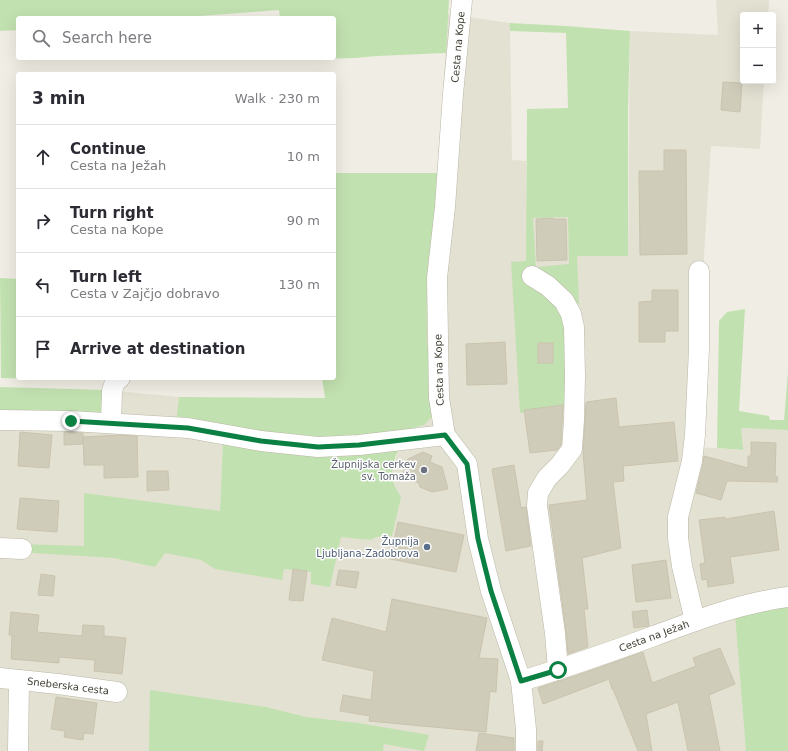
<!DOCTYPE html>
<html lang="en">
<head>
<meta charset="utf-8">
<style>
	:root { --surface:#fff; --page:#f2f2f3; --text:#2b2b33; --muted:#7c7c81; --line:#e1e1e2 }
	body { margin:0; font-family:"DejaVu Sans",sans-serif; background:var(--page); color:var(--text) }
	.controls { position:absolute; right:12px; top:12px; display:grid; overflow:hidden; border-radius:4px; box-shadow:0 4px 16px #0002 }
	.controls button { width:36px; height:36px; display:grid; place-items:center; padding:0; border:0; border-bottom:1px solid var(--line); background:var(--surface); color:var(--text); font:20px sans-serif }
	.stop { position:absolute; width:12px; height:12px; margin:-9px; border:3px solid #0b8043; border-radius:50%; background:#fff }
	.stop.end { background:#0b8043; border-color:#fff; box-shadow:0 1px 4px #0008 }
	.list { margin:0; padding:0; list-style:none }
	h2 { display:flex; justify-content:space-between; align-items:center; height:52px; margin:0; padding:0 16px; font-size:17px }
	h2 small { font-size:13px; font-weight:400; color:var(--muted) }
	.list li { display:grid; grid-template-columns:26px 1fr auto; gap:12px; align-items:center; box-sizing:border-box; height:64px; padding:0 16px; border-top:1px solid var(--line) }
	.list b { display:block; font-size:15px; white-space:nowrap }
	.list p { margin:0; font-size:13px; white-space:nowrap; color:var(--muted) }
	.list em { font-size:13px; font-style:normal; color:var(--muted) }
	.icon { flex:none; width:22px; height:22px; fill:none; stroke:currentColor; stroke-width:2; stroke-linecap:round; stroke-linejoin:round }
	.map { position:relative; flex:none; width:788px; height:751px; overflow:hidden }
	.search { position:absolute; background:var(--surface); box-shadow:0 4px 16px #0002; left:16px; top:16px; width:320px; height:44px; display:flex; align-items:center; gap:10px; box-sizing:border-box; padding:0 14px; border-radius:4px; color:var(--muted); font-size:15px }
	.panel { position:absolute; background:var(--surface); box-shadow:0 4px 16px #0002; left:16px; top:72px; width:320px; height:308px; border-radius:4px }
	.map>svg:first-child { display:block }
</style>
</head>
<body>
<div class="map">
<svg width="788" height="751" viewBox="0 0 788 751">
	<rect width="100%" height="100%" fill="#f0eee4"/>
	<!-- residential -->
	<path fill="#e3e1d2" d="M716,0H769V3L768,15H743V81H764L760,149L711,146L704,256L703,358L699,447L742,450L741,428L788,430V751H0V411L107,390L179,397L176,422L223,439L220,511L282,578L283,569L311,572V584L341,536L370,540L401,498L394,485L392,470L398,451L404,442L433,416L434,400L427,341L448,14L510,23L512,160L526,161L527,216L575,215L578,256H628L630,31L718,35Z"/>
	<!-- green -->
	<g fill="#c2e1b0" fill-rule="evenodd">
		<path d="M0,0H449L446,53L377,56L355,58L283,60L282,58H334V18H280L279,10L173,18H18V30L0,31Z"/>
		<path d="M510,23L566,26L630,31L628,110V256H577L579,304L563,305L567,315L569,408L520,413L511,262L526,261L527,109L568,108L566,33L510,31ZM568,217L569,264L536,267L533,218Z"/>
		<path d="M336,173H438L427,303V341L434,400L433,416L424,425L404,431L333,438L300,437L176,422L179,397L325,398L322,378H334V205Z"/>
		<path d="M0,278L18,279V378H70V380L1,378Z"/>
		<path d="M745,309L739,411L769,416L770,420H784L788,372V430L741,428L743,450L717,448L719,321L727,312Z"/>
		<path d="M0,387L107,390L103,411L96,415L0,414Z"/>
		<path d="M223,439L404,442L396,455L392,469L394,485L401,497L392,536L376,537L370,540L341,537L330,587L311,584V572L284,569L282,580L215,569L201,560L165,553L155,567L114,558L33,553L20,544L84,546V493L220,511Z"/>
		<path d="M788,602V751H746L735,614Z"/>
		<path d="M150,690L266,707L306,717L358,723L429,735L424,751L384,744L383,751H149Z"/>
	</g>
	<!-- building -->
	<g fill="#d0ccba" stroke="#cac4ae">
		<path d="M723,82L742,83L740,112L721,110Z"/>
		<path d="M664,150H686L687,254L640,255L639,171H664Z"/>
		<path d="M553,218V219H566L567,260L537,261L536,219Z"/>
		<path d="M652,290H678V331H665V342H639V302L652,301Z"/>
		<path d="M505,342L507,384L467,385L466,344Z"/>
		<rect x="538" y="343" width="15" height="20"/>
		<path d="M616,398L619,427L674,422L678,461L623,466L624,481L613,482L621,548L582,558L588,609H584L588,647L568,654L566,631L549,505L587,500L583,452L585,421L586,402Z"/>
		<path d="M563,405L561,445L557,450L530,453L524,410Z"/>
		<path d="M20,432L52,435L49,468L18,466Z"/>
		<path d="M64,432L83,433V444L64,445Z"/>
		<path d="M120,435L137,436L138,477L104,478V465H84L83,437Z"/>
		<path d="M751,442L776,443L775,476L778,477L777,482L727,481L721,500L696,493L703,464L704,456L748,468V456H751Z"/>
		<path d="M423,452L432,456L430,462L442,467L448,489L432,492L420,487L419,483L402,476L408,459Z"/>
		<path d="M514,465L521,508L526,507L531,546L506,551L492,469Z"/>
		<path d="M147,471H168L169,490L147,491Z"/>
		<path d="M20,498L59,501L57,532L17,529Z"/>
		<path d="M774,511L779,550L730,557L734,583L708,587L707,579L702,580L700,564L705,563L699,520L725,517V519Z"/>
		<path d="M398,522L464,535L456,572L390,559Z"/>
		<path d="M666,560L671,598L636,602L632,565Z"/>
		<path d="M293,569L307,571L303,601L289,600Z"/>
		<path d="M339,570L359,572L356,588L336,585Z"/>
		<path d="M41,574L55,576L53,596L38,595Z"/>
		<path d="M392,599L487,618L479,658L498,659L496,692L490,691L486,732L369,721L370,716L340,711L343,695L371,700L374,671L322,660L332,618L386,632Z"/>
		<path d="M647,610L649,626L634,628L632,612Z"/>
		<path d="M11,612L39,615L37,632L82,636L83,625L104,626V636L126,638L122,674L94,671L95,660L59,657V663L11,659L12,635H9Z"/>
		<path d="M720,648L735,684L709,695L720,751H688L678,702L646,714L652,751H638L613,689H612L609,679L543,704L538,688L575,676L643,652L652,683L696,666L693,658Z"/>
		<path d="M56,697L97,703L93,734L84,733L83,740L64,737L65,731L51,729Z"/>
		<path d="M479,733L514,738V751H476Z"/>
		<path d="M538,741H543L542,751H538Z"/>
	</g>
	<g fill="none" stroke-linecap="round" stroke-linejoin="round">
		<!-- minor casing -->
		<g stroke="#bab7a7" stroke-width="21">
			<g id="minor">
				<path d="M462,0L453,94L445,207L437,278L439,398L445,435L467,464L478,539L491,591L521,681L526,729V751"/>
				<path d="M532,276L548,286L564,301L571,314L574,327L575,376L574,420L572,449L560,465L547,478L538,493L537,506L555,633L558,670"/>
				<path d="M0,420L71,421L188,428L261,441L318,447L359,445L445,435"/>
				<path d="M111,423L112,391L115,382L120,378"/>
				<path d="M0,548L22,549"/>
				<path d="M695,621L682,566L678,538V517L692,461L695,435L699,349V271"/>
				<path d="M0,678L58,684L117,692"/>
				<path d="M521,681C566,668 610,652 654,636C697,620 741,603 788,597"/>
				<path d="M18,751L19,680"/>
			</g>
		</g>
		<!-- minor -->
		<use href="#minor" stroke="#fff" stroke-width="20"/>
	</g>
	<g fill="none" stroke-linecap="round" stroke-linejoin="round">
		<!-- route -->
		<path stroke="#0b8043" stroke-width="5" d="M71,421L188,428L261,441L318,447L359,445L445,435L467,464L478,539L491,591L521,681L558,670"/>
	</g>
	<!-- markers -->
	<circle fill="#6b7280" stroke="#fff" stroke-width="1.5" cx="424" cy="470" r="4"/>
	<circle fill="#5c6f8a" stroke="#fff" stroke-width="1.5" cx="427" cy="547" r="4"/>
	<g text-anchor="middle" dominant-baseline="central" stroke-width="3" stroke-linejoin="round" paint-order="stroke">
		<!-- street labels -->
		<g font-size="10" fill="#413f34" stroke="#fff">
			<text transform="translate(458 47) rotate(-85)">Cesta na Kope</text>
			<text transform="translate(439 370) rotate(-92)">Cesta na Kope</text>
			<text transform="translate(654 636) rotate(-20)">Cesta na Ježah</text>
			<text transform="translate(68 686) rotate(7)">Sneberska cesta</text>
		</g>
		<!-- worship labels -->
		<g font-size="10" fill="#5b616d" stroke="#fff" text-anchor="end">
			<text x="416" y="464">Župnijska cerkev<tspan x="416" dy="12">sv. Tomaža</tspan></text>
		</g>
		<!-- service labels -->
		<g font-size="10" fill="#4e5e75" stroke="#fff" text-anchor="end">
			<text x="419" y="541">Župnija<tspan x="419" dy="12">Ljubljana-Zadobrova</tspan></text>
		</g>
	</g>
</svg>
<div class="controls">
<button>+</button>
<button>−</button>
</div>
<div class="stop" style="left:558px;top:670px"></div>
<div class="stop end" style="left:71px;top:421px"></div>
<div class="search"><svg class="icon" aria-label="search" viewBox="0 0 24 24"><circle cx="10" cy="10" r="6"/><path d="M15 15l6 6"/></svg>Search here</div>
<section class="panel">
<h2>3 min<small>Walk · 230 m</small></h2>
<ul class="list">
<li><svg class="icon" aria-label="ahead" viewBox="0 0 24 24"><path d="M12 20V5M6 11l6-6 6 6"/></svg><div><b>Continue</b><p>Cesta na Ježah</p></div><em>10 m</em></li>
<li><svg class="icon" aria-label="right" viewBox="0 0 24 24"><path d="M7 20v-9h11M14 6l5 5-5 5"/></svg><div><b>Turn right</b><p>Cesta na Kope</p></div><em>90 m</em></li>
<li><svg class="icon" aria-label="left" viewBox="0 0 24 24"><path d="M17 20v-9H6M10 6l-5 5 5 5"/></svg><div><b>Turn left</b><p>Cesta v Zajčjo dobravo</p></div><em>130 m</em></li>
<li><svg class="icon" aria-label="arrive" viewBox="0 0 24 24"><path d="M6 21V4h12l-3 4 3 4H6"/></svg><div><b>Arrive at destination</b></div></li>
</ul>
</section>
</div>
</body>
</html>
